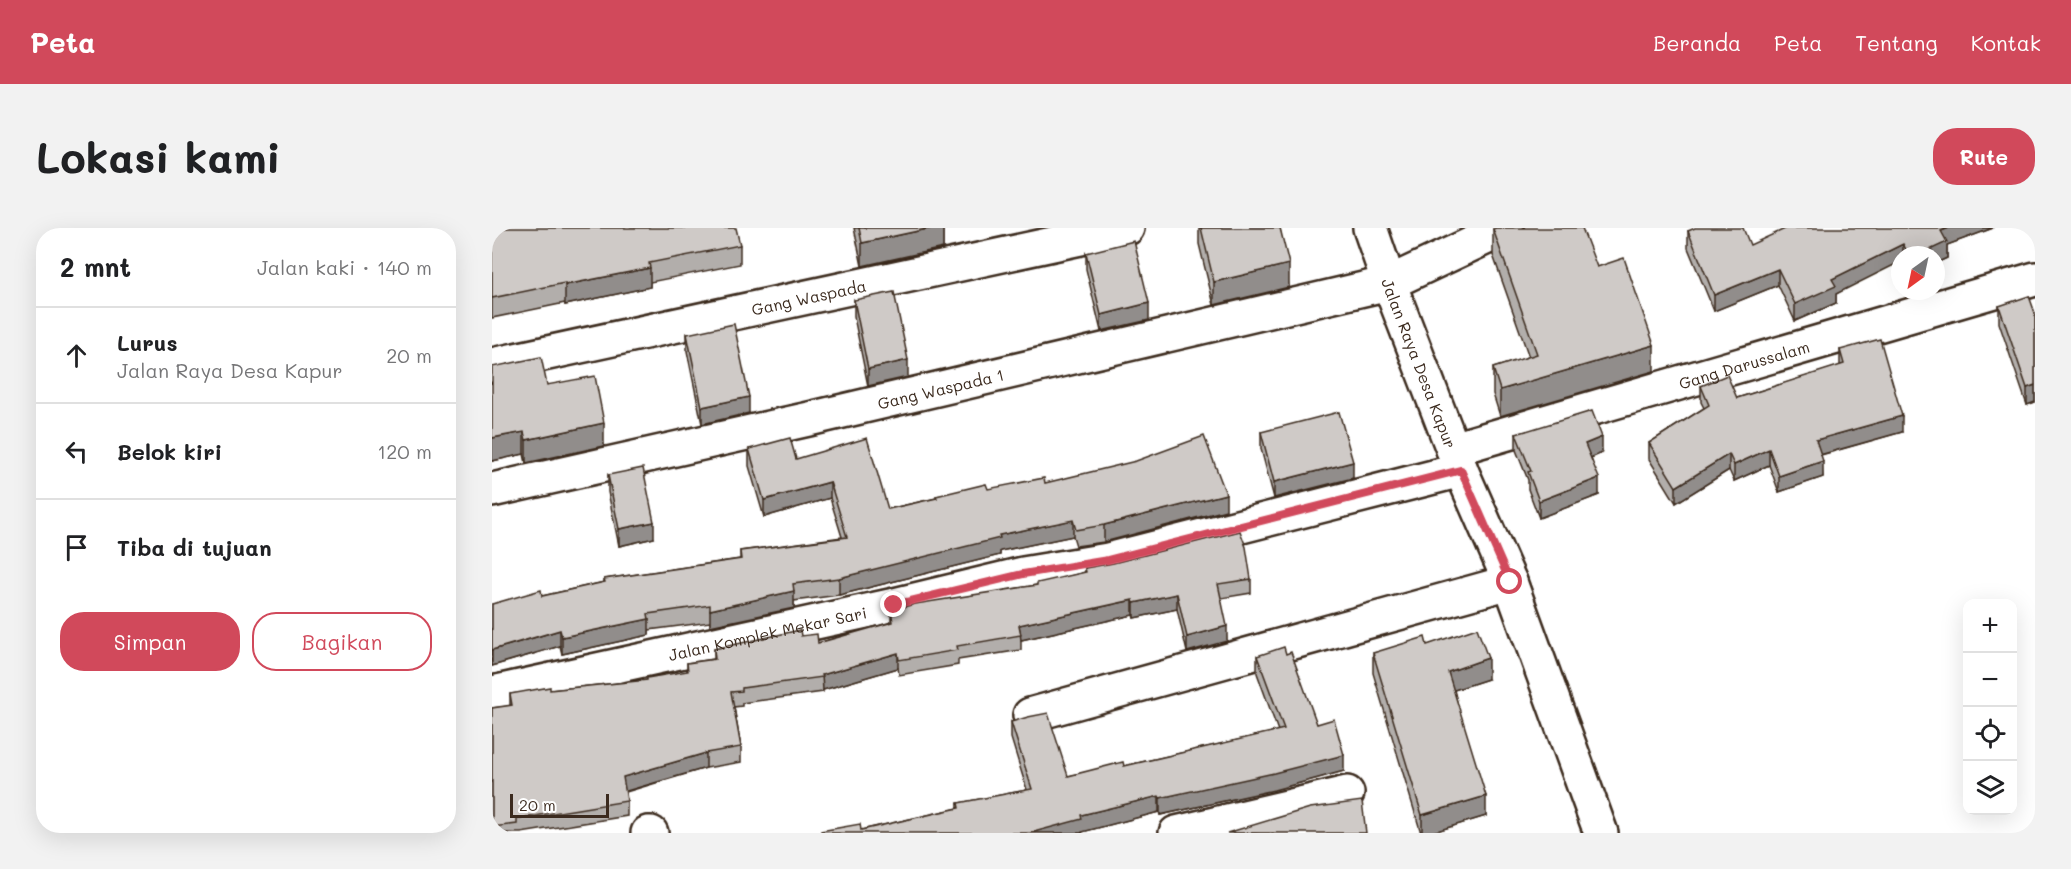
<!DOCTYPE html>
<html lang="id">
<head>
<meta charset="utf-8">
<style>
	:root { --surface:#fff; --page:#f2f2f2; --text:#202124; --muted:#757577; --line:#e0e0e0; --accent:#d1495b }
	body { margin:0; font-family:Mali,sans-serif; background:var(--page); color:var(--text) }
	.controls { position:absolute; right:18px; bottom:18px; display:grid; overflow:hidden; border-radius:12px; box-shadow:0 6px 24px #0002 }
	.controls button { width:54px; height:54px; display:grid; place-items:center; padding:0; border:0; border-bottom:2px solid var(--line); background:var(--surface); color:var(--text); font:30px sans-serif }
	.compass { position:absolute; left:1399px; top:18px; width:54px; height:54px; border-radius:50%; background:var(--surface); box-shadow:0 6px 24px #0002; rotate:213deg }
	.scale { position:absolute; left:18px; bottom:15px; width:99px; box-sizing:border-box; padding-left:6px; border:3px solid #3b2a1e; border-top:0; font-size:16px; line-height:21px; white-space:nowrap; color:#3b2a1e; -webkit-text-stroke:4px #fff; paint-order:stroke }
	.stop { position:absolute; width:18px; height:18px; margin:-14px; border:4px solid #d1495b; border-radius:50%; background:#fff }
	.stop.end { background:#d1495b; border-color:#fff; box-shadow:0 2px 6px #0008 }
	.list { margin:0; padding:0; list-style:none }
	h2 { display:flex; justify-content:space-between; align-items:center; height:78px; margin:0; padding:0 24px; font-size:26px }
	h2 small { font-size:20px; font-weight:400; color:var(--muted) }
	.list li { display:grid; grid-template-columns:39px 1fr auto; gap:18px; align-items:center; box-sizing:border-box; height:96px; padding:0 24px; border-top:2px solid var(--line) }
	.list b { display:block; font-size:22px; white-space:nowrap }
	.list p { margin:0; font-size:20px; white-space:nowrap; color:var(--muted) }
	.list em { font-size:20px; font-style:normal; color:var(--muted) }
	.actions { display:flex; gap:12px; padding:18px 24px }
	.actions a { flex:1; padding:14px 0; border:2px solid var(--accent); border-radius:24px; text-align:center; font-size:21px; color:var(--accent) }
	.actions .main { background:var(--accent); color:#fff }
	.icon { flex:none; width:33px; height:33px; fill:none; stroke:currentColor; stroke-width:2; stroke-linecap:round; stroke-linejoin:round }
	.map { position:relative; flex:none; width:1543px; height:605px; overflow:hidden; border-radius:24px }
	header { display:flex; align-items:center; gap:36px; box-sizing:border-box; height:84px; padding:0 30px; background:var(--accent); color:#fff }
	header strong { font-size:28px }
	nav { display:flex; gap:33px; margin-inline-start:auto; font-size:21px }
	.intro { display:flex; align-items:center; justify-content:space-between; box-sizing:border-box; height:144px; padding:0 36px }
	h1 { margin:0; font-size:42px }
	.button { padding:15px 27px; border-radius:24px; background:var(--accent); color:#fff; font-size:21px; font-weight:700 }
	main { display:flex; gap:36px; padding:0 36px }
	aside { flex:1; background:var(--surface); border-radius:24px; box-shadow:0 6px 24px #0002 }
	.map>svg:first-child { display:block }
</style>
</head>
<body>
<header>
<strong>Peta</strong>
<nav><a>Beranda</a><a>Peta</a><a>Tentang</a><a>Kontak</a></nav>
</header>
<div class="intro"><h1>Lokasi kami</h1><a class="button">Rute</a></div>
<main>
<aside>
<h2>2 mnt<small>Jalan kaki · 140 m</small></h2>
<ul class="list">
<li><svg class="icon" aria-label="ahead" viewBox="0 0 24 24"><path d="M12 20V5M6 11l6-6 6 6"/></svg><div><b>Lurus</b><p>Jalan Raya Desa Kapur</p></div><em>20 m</em></li>
<li><svg class="icon" aria-label="left" viewBox="0 0 24 24"><path d="M17 20v-9H6M10 6l-5 5 5 5"/></svg><div><b>Belok kiri</b></div><em>120 m</em></li>
<li><svg class="icon" aria-label="arrive" viewBox="0 0 24 24"><path d="M6 21V4h12l-3 4 3 4H6"/></svg><div><b>Tiba di tujuan</b></div></li>
</ul>
<div class="actions"><a class="main">Simpan</a><a>Bagikan</a></div>
</aside>
<div class="map">
<svg width="1543" height="605" viewBox="0 0 1543 605">
	<rect width="100%" height="100%" fill="#fff"/>
	<filter id="ink" filterUnits="userSpaceOnUse"><feTurbulence type="fractalNoise" baseFrequency=".0167" numOctaves="2"/><feDisplacementMap in="SourceGraphic" scale="12" xChannelSelector="R" yChannelSelector="G"/><feConvolveMatrix kernelMatrix="1 2 1 2 8 2 1 2 1" color-interpolation-filters="sRGB"/></filter>
	<g filter="url(#ink)">
		<g fill="none" stroke-linecap="round" stroke-linejoin="round">
			<!-- minor casing -->
			<g stroke="#3b2a1e" stroke-width="38">
				<g id="minor">
					<path id="s1" d="M878,0L897,55L969,242L1018,354L1109,605"/>
					<path id="s2" d="M0,137L635,0"/>
					<path id="s3" d="M961,221L1543,51"/>
					<path id="s4" d="M0,262L317,191L897,55L1014,0"/>
					<path id="s5" d="M0,465L402,377L531,346L616,332L969,242"/>
					<path d="M538,487L1018,354"/>
					<path d="M156,605H159"/>
					<path d="M684,605L855,565"/>
				</g>
			</g>
			<!-- minor -->
			<use href="#minor" stroke="#fff" stroke-width="33"/>
		</g>
		<!-- wall -->
		<g fill="#b2aeab" stroke="#3b2a1e" stroke-width="1.5">
			<path d="M0,0L248,17V36L158,54V59L73,77V75L0,90Z"/>
			<path d="M362,0H451V20L370,38Z"/>
			<path d="M707,0H788L797,59L722,77L707,16Z"/>
			<path d="M1501,0L1455,17V30L1444,35V27H1408L1344,66V75L1303,93L1286,57L1222,83L1196,20V3L1258,17Z"/>
			<path d="M1001,1L1105,39L1162,143L1008,188L1001,166V140L1037,129L1001,27Z"/>
			<path d="M594,25L657,92L609,103L594,41Z"/>
			<path d="M362,72L416,149L376,158L362,89Z"/>
			<path d="M1507,78L1543,85V174L1535,177L1507,95Z"/>
			<path d="M195,106L257,185L210,196L195,123Z"/>
			<path d="M1348,122L1410,204L1329,227L1331,249L1287,264L1277,237L1242,253L1237,242L1184,275L1157,231V215L1212,180L1209,174V158L1245,170L1348,138Z"/>
			<path d="M55,157L112,218L34,235L32,226L0,233Z"/>
			<path d="M769,204L861,250L782,270L769,221Z"/>
			<path d="M1024,206L1110,225L1099,230L1107,267L1047,290L1036,261V252L1024,222Z"/>
			<path d="M257,221L304,231L396,281L444,270V268L553,255L734,282L612,314L584,318L581,308L508,323V327L347,367L302,373V380L218,398V394L157,402V407L70,426L68,418L0,438V376L50,368L112,354V351L248,331V323L350,309L338,270L272,289L257,238Z"/>
			<path d="M116,247L162,310L127,318L116,264Z"/>
			<path d="M593,340L759,351V365L729,370L735,413L695,424L685,381L642,390L641,387L529,412V422L466,432V437L407,447L406,440L331,462V464L250,475V478L242,479L249,519V534L214,540L134,564L135,573V588L29,605H0V480L18,478V466L155,452L195,444V435L222,431V421L309,408L326,415L399,394V382L545,357L593,344Z"/>
			<path d="M935,417L996,451L962,462L994,588L938,605H929L881,445V425Z"/>
			<path d="M765,428L825,496L852,543L782,562L668,587L667,584L590,604V605L369,602L466,580V575L535,562L519,510V494L576,548L632,538L786,503L765,445Z"/>
		</g>
		<!-- shaded-wall -->
		<g fill="#918d8b" stroke="#3b2a1e" stroke-width="1.5">
			<path d="M440,0H451V20L370,38V15Z"/>
			<path d="M1457,0H1501L1455,17V30L1444,35V27H1427L1449,3Z"/>
			<path d="M1411,16V27H1408V34L1344,66V75L1303,93V76L1340,51Z"/>
			<path d="M797,36V59L722,77V54Z"/>
			<path d="M158,40V59L73,77V57Z"/>
			<path d="M1286,41V57L1222,83V67Z"/>
			<path d="M657,75V92L609,103V87Z"/>
			<path d="M1162,117V143L1008,188V162Z"/>
			<path d="M416,132V149L376,158V141Z"/>
			<path d="M1543,157V174L1535,177V160Z"/>
			<path d="M257,169V185L210,196V179Z"/>
			<path d="M1410,188V204L1324,228V212Z"/>
			<path d="M112,195V218L34,235V212Z"/>
			<path d="M32,204V226L0,233V210Z"/>
			<path d="M1110,209V225L1093,232V216Z"/>
			<path d="M1277,221V237L1242,253V237Z"/>
			<path d="M1237,226V242L1184,275V259Z"/>
			<path d="M1331,233V249L1287,264V248Z"/>
			<path d="M861,234V250L782,270V254Z"/>
			<path d="M1107,250V267L1047,290V273Z"/>
			<path d="M338,254V270L272,289V272Z"/>
			<path d="M734,266V282L612,314V297Z"/>
			<path d="M581,292V308L508,323V327L347,367V350L507,307Z"/>
			<path d="M162,294V310L127,318V301Z"/>
			<path d="M302,363V380L218,398V382Z"/>
			<path d="M685,366V381L642,390V375Z"/>
			<path d="M641,372V387L529,412L527,397Z"/>
			<path d="M157,391V407L70,426V409Z"/>
			<path d="M735,398V413L695,424V409Z"/>
			<path d="M68,402V418L0,438V422Z"/>
			<path d="M406,425V440L331,462L330,447Z"/>
			<path d="M996,430V451L956,464V444Z"/>
			<path d="M214,525V540L131,564V549Z"/>
			<path d="M852,527V543L782,562L668,587V570Z"/>
			<path d="M667,568V584L590,604V605H538L589,587Z"/>
			<path d="M994,568V588L938,605H930V587Z"/>
		</g>
		<!-- building -->
		<g fill="#cfcac7" stroke="#3b2a1e" stroke-width="1.5">
			<path d="M0,0H244L248,17L157,35L158,40L73,57V55L0,70Z"/>
			<path d="M367,0H440L370,15Z"/>
			<path d="M709,0H788L797,36L722,54Z"/>
			<path d="M1004,0H1090L1105,39L1132,30L1162,117L1008,162L1001,140L1045,126L1001,1Z"/>
			<path d="M1203,0H1251L1258,17L1295,0H1457L1449,3L1455,14L1427,27H1417L1411,16L1340,51L1344,58L1303,76L1286,41L1222,67L1196,3Z"/>
			<path d="M642,13L657,75L609,87L594,25Z"/>
			<path d="M402,64L416,132L376,141L362,72Z"/>
			<path d="M1537,68L1543,85V157L1535,160L1507,78Z"/>
			<path d="M242,96L257,169L210,179L195,106Z"/>
			<path d="M1388,111L1410,188L1324,212L1331,233L1287,248L1277,221L1242,237L1237,226L1184,259L1157,215L1217,177L1209,158L1235,147L1245,170L1352,136L1348,122Z"/>
			<path d="M49,129L55,157L103,148L112,195L34,212L32,204L0,210V139Z"/>
			<path d="M1100,183L1110,209L1093,216L1107,250L1047,273L1036,244L1039,243L1024,206Z"/>
			<path d="M847,184L861,234L782,254L769,204Z"/>
			<path d="M712,208L734,266L612,297L584,302L581,292L507,307L508,310L347,350L301,356L302,363L218,382V377L156,386L157,391L70,409L68,402L0,422V376L49,362L50,368L113,354L112,351L249,331L248,323L355,309L338,254L272,272L257,221L298,210L304,231L375,210L396,281L445,270L444,268L494,256L496,261L552,250L553,255L644,233Z"/>
			<path d="M151,240L162,294L127,301L116,247Z"/>
			<path d="M748,303L754,319L759,351L726,356L735,398L695,409L685,366L642,375L641,372L527,397L529,407L465,418L466,422L407,432L406,425L330,447L331,449L250,460V463L239,464L249,519L214,525L131,549L135,573L25,591V596L0,599V480L20,477L18,466L58,459V462L155,452V450L196,443L195,435L223,431L222,421L308,402L309,408L325,406L326,415L401,394L399,382L423,376L545,357V355L594,344L593,340L621,335Z"/>
			<path d="M985,400L996,430L956,444L994,568L930,587L881,425L933,409L935,417Z"/>
			<path d="M792,419L794,426L799,424L825,496L842,491L852,527L782,545L668,570L667,568L589,587L590,591L538,605H329V603L368,596L369,602L467,580L466,575L540,561L519,494L536,489L556,485L576,548L631,534L632,538L792,501L765,428Z"/>
			<path d="M870,573L874,605H735L818,580Z"/>
		</g>
	</g>
	<g fill="none" stroke-linecap="round" stroke-linejoin="round" filter="url(#ink)">
		<!-- route -->
		<path stroke="#d1495b" stroke-width="8" d="M402,377L531,346L616,332L969,242L1018,354"/>
	</g>
	<g text-anchor="middle" dominant-baseline="central" stroke-width="5" stroke-linejoin="round" paint-order="stroke">
		<!-- street labels -->
		<g font-size="16" fill="#3b2a1e" stroke="#fff">
			<text stroke="none"><textPath href="#s2" startOffset="324">Gang Waspada</textPath></text>
			<text stroke="none"><textPath href="#s1" startOffset="144">Jalan Raya Desa Kapur</textPath></text>
			<text stroke="none"><textPath href="#s3" startOffset="303">Gang Darussalam</textPath></text>
			<text stroke="none"><textPath href="#s4" startOffset="460">Gang Waspada 1</textPath></text>
			<text stroke="none"><textPath href="#s5" startOffset="282">Jalan Komplek Mekar Sari</textPath></text>
		</g>
	</g>
</svg>
<div class="controls">
<button>+</button>
<button>−</button>
<button><svg class="icon" aria-label="locate" viewBox="0 0 24 24"><circle cx="12" cy="12" r="6"/><path d="M12 2v4M12 18v4M2 12h4M18 12h4"/></svg></button>
<button><svg class="icon" aria-label="layers" viewBox="0 0 24 24"><path d="M12 4l9 5-9 5-9-5zM3 14l9 5 9-5"/></svg></button>
</div>
<svg class="compass" viewBox="-18 -18 36 36"><path d="M0-13l5 13h-10z" fill="#e53935"/><path d="M0 13l5-13h-10z" fill="#757577"/></svg>
<div class="scale">20 m</div>
<div class="stop" style="left:1018px;top:354px"></div>
<div class="stop end" style="left:402px;top:377px"></div>
</div>
</main>
</body>
</html>
